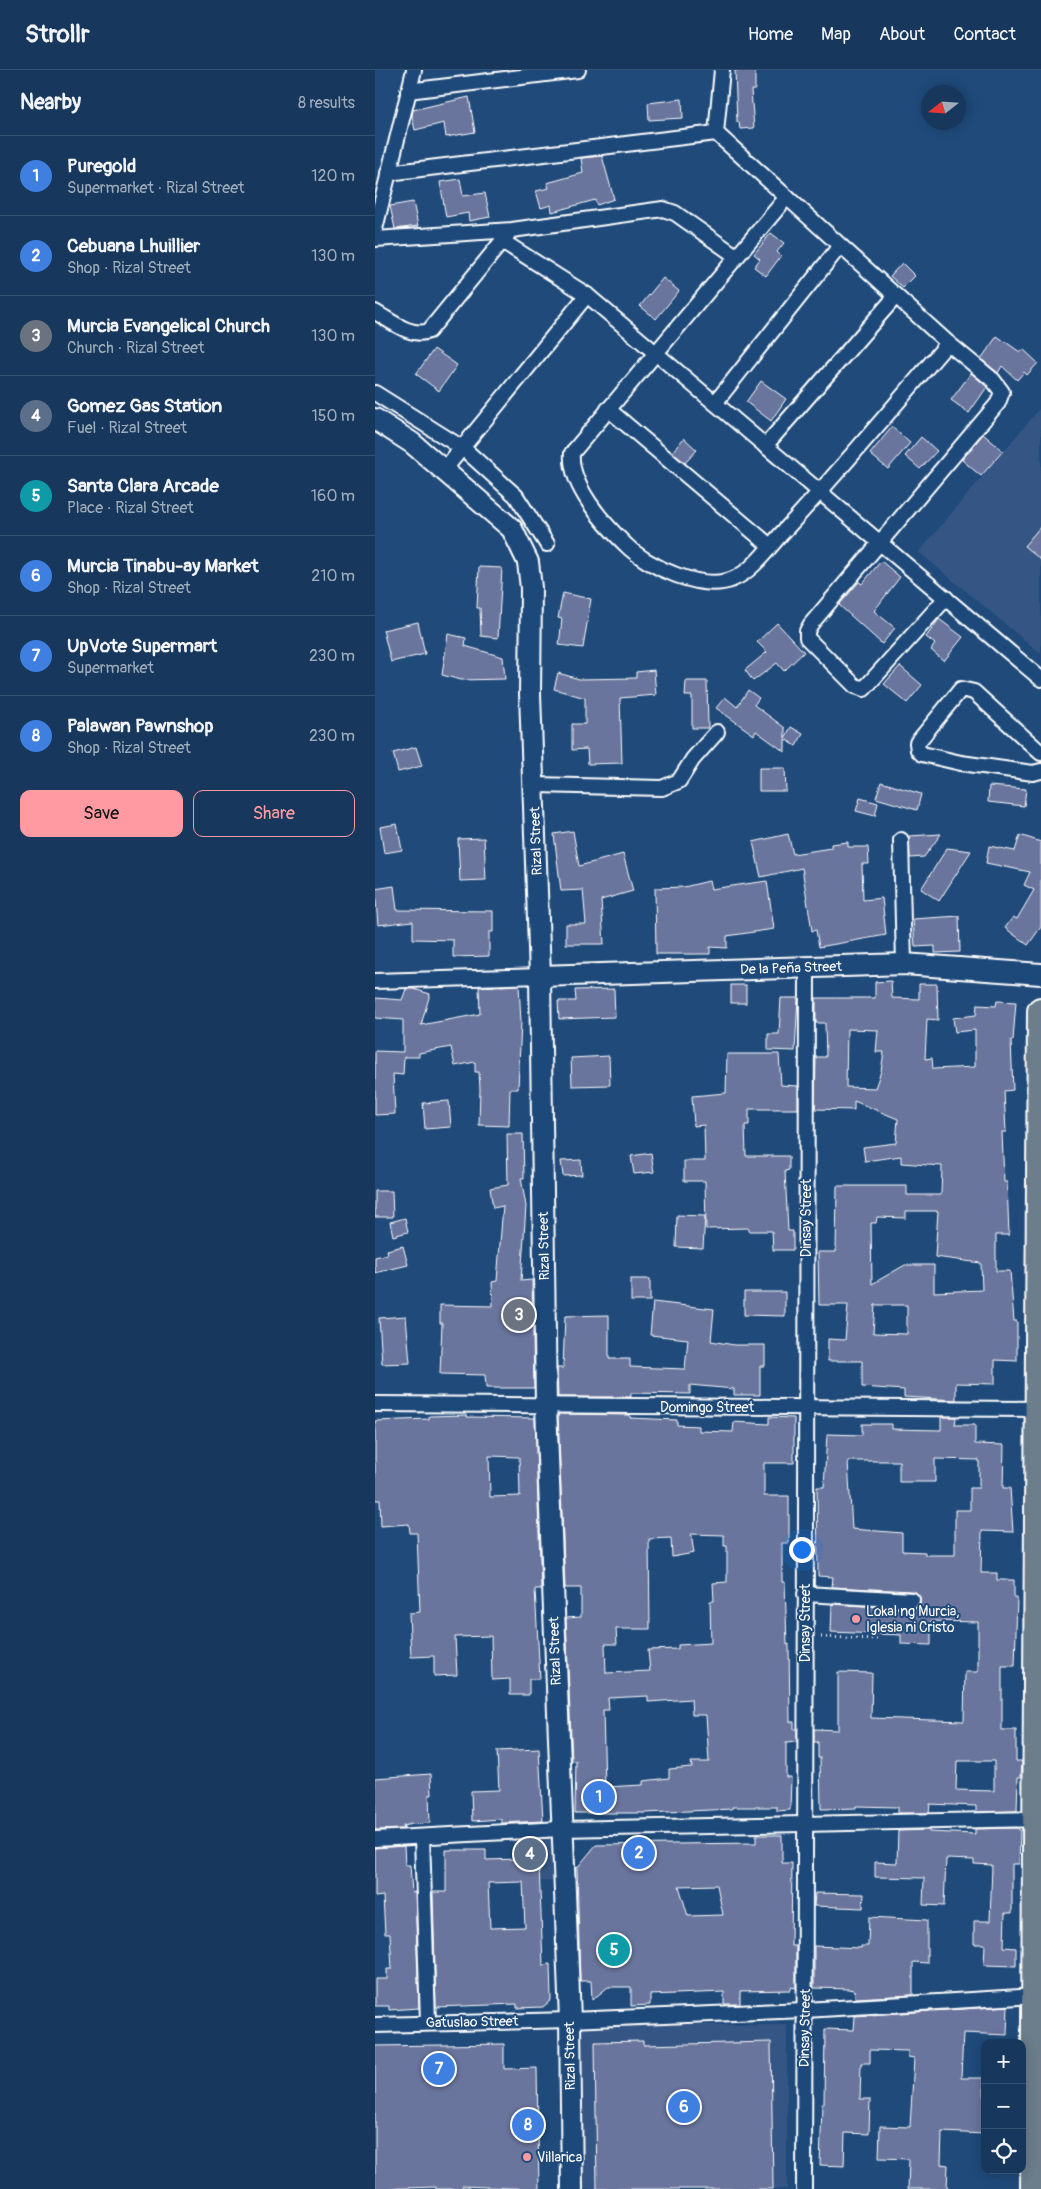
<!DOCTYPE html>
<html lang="en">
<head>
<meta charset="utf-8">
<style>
	:root { --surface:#17385c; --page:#244365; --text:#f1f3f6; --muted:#9eacbb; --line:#365272; --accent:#ff9aa2 }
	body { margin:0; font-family:Pangolin,sans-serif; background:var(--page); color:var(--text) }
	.controls { position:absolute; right:15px; bottom:15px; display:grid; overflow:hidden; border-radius:10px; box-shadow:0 2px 12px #0003 }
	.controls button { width:45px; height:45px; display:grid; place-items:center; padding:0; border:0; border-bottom:1px solid var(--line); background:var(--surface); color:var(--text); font:25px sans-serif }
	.compass { position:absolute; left:546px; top:15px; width:45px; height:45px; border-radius:50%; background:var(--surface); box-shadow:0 2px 12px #0003; rotate:253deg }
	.you { position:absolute; left:426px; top:1479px; width:18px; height:18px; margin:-12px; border:4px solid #fff; border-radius:50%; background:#1a73e8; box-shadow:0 0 0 8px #1a73e833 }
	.badge { display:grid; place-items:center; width:32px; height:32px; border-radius:50%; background:var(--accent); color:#fff; font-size:16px; font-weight:700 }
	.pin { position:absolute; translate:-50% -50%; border:2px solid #fff; box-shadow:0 1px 5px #0006 }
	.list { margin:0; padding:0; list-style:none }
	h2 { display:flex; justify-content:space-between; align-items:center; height:65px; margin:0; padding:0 20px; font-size:21px }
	h2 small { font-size:16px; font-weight:400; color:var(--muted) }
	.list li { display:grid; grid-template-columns:32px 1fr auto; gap:15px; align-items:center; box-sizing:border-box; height:80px; padding:0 20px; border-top:1px solid var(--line) }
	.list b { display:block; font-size:19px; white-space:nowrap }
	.list p { margin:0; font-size:16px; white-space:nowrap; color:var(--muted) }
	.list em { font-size:16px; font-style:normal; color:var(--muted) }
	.actions { display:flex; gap:10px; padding:15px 20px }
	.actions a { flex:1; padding:11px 0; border:1px solid var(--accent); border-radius:10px; text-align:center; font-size:18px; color:var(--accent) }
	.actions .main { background:var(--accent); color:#111 }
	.icon { flex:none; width:28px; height:28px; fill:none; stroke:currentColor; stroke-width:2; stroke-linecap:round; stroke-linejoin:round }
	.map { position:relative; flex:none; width:666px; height:2119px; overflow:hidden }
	header { display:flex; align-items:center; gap:30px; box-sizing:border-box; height:70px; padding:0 25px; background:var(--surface); border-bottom:1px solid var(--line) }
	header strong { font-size:24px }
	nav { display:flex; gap:28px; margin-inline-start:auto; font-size:18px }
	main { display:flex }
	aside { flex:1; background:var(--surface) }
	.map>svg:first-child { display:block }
</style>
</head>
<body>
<header>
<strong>Strollr</strong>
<nav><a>Home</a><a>Map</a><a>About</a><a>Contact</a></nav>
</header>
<main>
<aside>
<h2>Nearby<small>8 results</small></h2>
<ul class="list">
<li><span class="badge" style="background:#3f7fe0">1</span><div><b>Puregold</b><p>Supermarket · Rizal Street</p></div><em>120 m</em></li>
<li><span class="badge" style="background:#3f7fe0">2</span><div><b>Cebuana Lhuillier</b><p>Shop · Rizal Street</p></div><em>130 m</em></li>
<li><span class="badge" style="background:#6b7280">3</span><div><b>Murcia Evangelical Church</b><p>Church · Rizal Street</p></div><em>130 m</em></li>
<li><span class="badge" style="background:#5c6f8a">4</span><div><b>Gomez Gas Station</b><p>Fuel · Rizal Street</p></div><em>150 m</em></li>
<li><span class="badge" style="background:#0f9aa8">5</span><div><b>Santa Clara Arcade</b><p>Place · Rizal Street</p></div><em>160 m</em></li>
<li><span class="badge" style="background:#3f7fe0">6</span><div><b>Murcia Tinabu-ay Market</b><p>Shop · Rizal Street</p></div><em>210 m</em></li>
<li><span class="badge" style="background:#3f7fe0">7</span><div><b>UpVote Supermart</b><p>Supermarket</p></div><em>230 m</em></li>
<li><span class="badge" style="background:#3f7fe0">8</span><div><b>Palawan Pawnshop</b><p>Shop · Rizal Street</p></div><em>230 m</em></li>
</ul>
<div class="actions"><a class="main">Save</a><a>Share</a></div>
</aside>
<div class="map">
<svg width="666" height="2119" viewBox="0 0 666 2119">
	<rect width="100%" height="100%" fill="#1f4a7a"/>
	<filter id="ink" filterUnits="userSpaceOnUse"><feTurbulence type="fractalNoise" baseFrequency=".02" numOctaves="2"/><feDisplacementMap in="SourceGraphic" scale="10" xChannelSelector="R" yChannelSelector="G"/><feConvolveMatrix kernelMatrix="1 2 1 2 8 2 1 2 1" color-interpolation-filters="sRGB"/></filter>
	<g filter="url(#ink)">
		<!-- built -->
		<g fill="#365784">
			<path d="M666,337V584L544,482Z"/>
			<path d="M138,1767H178V1811L138,1812Z"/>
			<path d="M206,1954L412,1955V2119H206Z"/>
		</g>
		<!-- building -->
		<g fill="#6b749d" stroke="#fff" fill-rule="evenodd">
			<path d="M360,0H380V20H376L379,58L365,59L364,52H362Z"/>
			<path d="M94,27L100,62L71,67L69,53L40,60L37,47L38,40Z"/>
			<path d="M307,29L308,48L274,50L273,33Z"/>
			<path d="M227,86L239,129L222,135L220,130L177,142L176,135L166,138L161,121L174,118L172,113L208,103L206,88Z"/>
			<path d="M85,109L88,126L110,123L115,147L94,151L93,143L71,147L65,112Z"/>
			<path d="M38,132L43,156L20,159L15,136Z"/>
			<path d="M396,163L409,173L402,182L406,186L391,206L379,197L385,189L379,184Z"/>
			<path d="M527,193L540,206L528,218L515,206Z"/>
			<path d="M288,208L304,221L281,249L265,236Z"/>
			<path d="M622,266L645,282L648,279L663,293L652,305L649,302L642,310L627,296L623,303L606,289Z"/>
			<path d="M59,279L82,295L64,321L41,304Z"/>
			<path d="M596,303L612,317L594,343L576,330Z"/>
			<path d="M386,311L411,329L396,351L371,332Z"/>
			<path d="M517,357L535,373L513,399L495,384Z"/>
			<path d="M608,364L628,381L606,406L587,390Z"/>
			<path d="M546,367L562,381L545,399L530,386Z"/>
			<path d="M309,368L322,380L310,393L297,382Z"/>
			<path d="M666,456V490L649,476Z"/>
			<path d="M506,491L525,507L499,541L520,558L507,574L464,535L484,512L487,514Z"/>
			<path d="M104,497L127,498L123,568L106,566L105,538H102Z"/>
			<path d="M188,523L216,529L208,578L184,575L187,549L183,548Z"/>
			<path d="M564,549L588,567L569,591L556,580L560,574L551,567Z"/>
			<path d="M43,552L50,584L16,592L8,560Z"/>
			<path d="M402,553L429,582L409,601L402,593L378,611L370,600L392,582L382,572Z"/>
			<path d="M73,564L91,568L90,576L128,587L130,609L86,610L67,605Z"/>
			<path d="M525,596L547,615L532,633L509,614Z"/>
			<path d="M279,600L281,625L245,628L247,693L213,694L212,679L197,680V654H210V628L179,619L183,603L204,609L261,608V602Z"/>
			<path d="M311,611H332L333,658H317V626H310Z"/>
			<path d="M373,620L384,628L379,635L410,658V668L416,657L428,664L421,676L410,669V682L381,661L379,665L341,638L350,627L362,637Z"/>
			<path d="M41,677L47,696L23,702L18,683Z"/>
			<path d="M384,698H410L411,721H384Z"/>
			<path d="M506,712L546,724L542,740L501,728Z"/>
			<path d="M614,716L651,719L649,736L613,732Z"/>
			<path d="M485,728L503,733L500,746L481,741Z"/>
			<path d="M22,754L27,780L9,783L5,757Z"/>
			<path d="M198,761L204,796L248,784L258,821L226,830L229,874H191V854H211L208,820L186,821L179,764Z"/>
			<path d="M413,764L418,784L456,778V774L473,772V777H493L494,794H487L488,830L507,828L511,865L444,877L441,860L437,861L427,798L386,807L378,772Z"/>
			<path d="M566,764L549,787L535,788L534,766Z"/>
			<path d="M645,765L666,772V857L653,875L630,858L638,847L642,849L659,820L649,815L655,802L611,793L614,776L640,781Z"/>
			<path d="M109,768L111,810L85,811L83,769Z"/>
			<path d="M572,778L596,781L564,831L546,819Z"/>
			<path d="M334,811L336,819L392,811L399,859L352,866V878L335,877V884H281L280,818L309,817Z"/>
			<path d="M19,816L22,840L118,841V862H114V886L78,887V870L38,869V851L3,855L0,819Z"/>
			<path d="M584,846L585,882L560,883V876L540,877L538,849Z"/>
			<path d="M516,911L517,928L544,929V914H562L563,950L552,949L550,989L557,988L558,999L600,997V960L580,962L578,948L601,945L602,935L621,936L622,931L641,932L638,970H636L638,1020L629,1021L631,1062H627L629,1112H632L634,1165H621V1201H635L639,1251H642V1291L620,1290V1314L581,1313V1330L529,1327V1320L487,1317V1291H453V1269L470,1270L473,1235H444L443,1182H461L462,1116H532V1125H566L567,1096L526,1093V1086L490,1091L488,1077L521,1073L523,1049L479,1031V1040L440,1039L441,987H451L450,953H441V928H500V912ZM472,959L503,960L501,982H509L506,1001L500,1018L471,1017ZM531,1141H563L560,1187L606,1193L607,1220L559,1222V1195H530L497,1214L496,1153H501L502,1147L531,1148ZM500,1235H532V1264L498,1263Z"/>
			<path d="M144,915L146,952L143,1019H135L134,1056L104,1055L105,1019L104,1002H100V992L80,996L76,977L44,983V987H29L28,1005L18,1004L20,1044L0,1045V981L28,982V950L0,948V928L27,930L31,919H39L55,924L46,955L105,944L104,917Z"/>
			<rect x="356" y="915" width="15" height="18"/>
			<path d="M239,919L240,947L184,949L183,931H201L200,920Z"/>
			<path d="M406,928H423L420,981L393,980V964H404Z"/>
			<path d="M352,984H404L406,1015L423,1016V1039H374V1055H370L371,1086H414V1100L410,1101L413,1161H418V1180H398L397,1161H374V1158L331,1159L330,1111H309V1091H330L329,1055L319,1056L317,1026L351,1023Z"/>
			<path d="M234,986L235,1015L197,1016L196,988Z"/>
			<path d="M74,1031L76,1057L50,1059L48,1033Z"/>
			<path d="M132,1064H148L149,1108H146L151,1136L146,1211L157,1210L159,1318H111L110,1305L65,1304L67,1253H65V1235L118,1236L117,1212L122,1211L128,1136L118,1138L115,1118L133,1115Z"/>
			<path d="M276,1083L279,1102L259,1104L256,1086Z"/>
			<path d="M206,1090L207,1105L188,1106L186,1091Z"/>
			<path d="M0,1121H17L18,1147H0Z"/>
			<path d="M302,1145L330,1146L328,1178L301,1177Z"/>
			<path d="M30,1148L33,1162L18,1166L15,1152Z"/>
			<path d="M28,1176L33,1195L0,1203V1187L13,1184L12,1180Z"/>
			<rect x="256" y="1209" width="19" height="22"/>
			<path d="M369,1222H410V1246L369,1245Z"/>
			<path d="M278,1232L339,1239L336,1271L359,1275H390V1296H385V1325H359V1319L315,1315V1324L256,1323V1327H183L182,1298H188L190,1246L234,1245V1289H255V1297L310,1299L313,1269L275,1265Z"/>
			<path d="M31,1246L35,1293L7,1294L4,1248Z"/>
			<path d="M183,1344L255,1345V1348L302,1350V1355L324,1356V1361L358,1362L359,1352L394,1354V1347L419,1348V1393H389V1426H414V1473H407V1512H410L412,1575L414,1574L415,1652H419V1659H422V1672L411,1673V1707H416L415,1740L402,1741V1737H357V1739L270,1743H200L201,1691H197L191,1548L206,1547V1518H190ZM316,1464L349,1465V1476H352V1512L338,1513L339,1531H335L336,1573L303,1575V1579L273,1580L275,1601L231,1603L230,1574H242L241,1559H275L274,1469L296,1468L297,1487L319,1483ZM273,1626V1632L316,1629L317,1645H331L334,1692H316L317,1697L294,1699V1708L268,1711V1715L230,1717L228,1640H234L233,1628Z"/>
			<path d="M92,1345V1347L160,1348L166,1519H160L165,1609H154V1625H135V1609L117,1610L116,1566L80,1567L82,1605L59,1606V1586L36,1587L34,1543L45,1542L42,1463H35L34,1454L6,1456L5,1430H0V1351L54,1349V1346ZM114,1386L144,1387L145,1426L115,1427Z"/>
			<path d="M566,1347H581L580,1355H600V1374L629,1375L628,1418H635L638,1462L607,1461L606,1503H622V1510H639V1528H642L640,1596H627V1660H641V1691H647L646,1707H643L642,1741L601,1742V1736L555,1734L554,1743H523V1737L481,1736V1738L446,1739L445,1688H443V1672H439V1659L463,1660V1602L497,1603L496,1648L589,1651L590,1602H603V1552L556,1551V1575L526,1574V1565L456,1562L457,1534L537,1539L545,1534V1527L537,1521L457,1517L458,1507L443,1506L442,1417H449L452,1364L487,1365V1354H517V1359L566,1360ZM560,1389L604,1390V1418H595V1440H580V1485H550V1482L527,1481V1463L477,1459L473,1391H524V1412H560ZM582,1691H619V1721L581,1720Z"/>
			<path d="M164,1679L168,1751L126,1753V1749L97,1751L96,1721L124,1720L122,1681Z"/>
			<path d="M56,1704L57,1725H54L55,1753L37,1754L28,1756L29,1759L0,1760V1708Z"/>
			<path d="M642,1758L645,1760L644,1794H637V1843H630L629,1877L641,1878V1896L609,1895L610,1874H599V1851H615L617,1795L599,1794V1790L571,1789L569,1836L548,1835L549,1808L500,1807V1792L522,1793L523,1761L554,1760V1762L600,1764V1759Z"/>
			<path d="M381,1765H407V1793H417L416,1876H421V1918L416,1917V1920L365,1921V1934H349V1922L275,1925V1935L256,1936V1917H233L217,1930L216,1911H205L202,1798L221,1775L381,1773ZM342,1815L348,1845L313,1846L304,1816Z"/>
			<path d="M165,1769L164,1795L168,1895L175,1894L176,1930L168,1937L142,1938V1934L61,1937L58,1822H71V1780H111V1790L145,1789L144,1770ZM148,1812L150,1857L115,1858L113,1813Z"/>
			<path d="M29,1776L30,1795H35L37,1823L40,1822L44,1938L14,1940V1936H0V1909H12V1899H17L15,1864H10L8,1826L0,1827V1778Z"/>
			<path d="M440,1823L489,1824L488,1838L439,1836Z"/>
			<path d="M494,1847L552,1850V1893L538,1892V1925L480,1928V1921L475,1919L439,1918V1876L486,1878V1876H493Z"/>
			<path d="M633,1936L632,1965L588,1963L586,2008H609L610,2064L567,2062L566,2094L573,2095L572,2119H533L534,2089L504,2088L505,2056L535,2057L539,1988L533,1987V1981L495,1980V1993H486L485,2029H495L494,2064L470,2063L469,2096L445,2095L447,2034H449L450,1959L479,1960L480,1946Z"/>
			<path d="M268,1971V1975L396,1972L398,2119H222L220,1972Z"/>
			<path d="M129,1974V1999L162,1998L164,2119L87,2116V2119H61V2117L0,2119V1976Z"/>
		</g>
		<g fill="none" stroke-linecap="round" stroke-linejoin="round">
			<!-- street casing -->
			<g stroke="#fff" stroke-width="18">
				<g id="street">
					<path d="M33,21L203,0"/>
					<path d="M341,63L347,0"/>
					<path d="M13,103L341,63L573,273L618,310L627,322L623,333L436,554L432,561V568L480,616L489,619L571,528"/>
					<path d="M412,127L197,383C194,415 229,454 251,475C273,497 328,522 358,509C378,501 394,477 408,462C465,401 518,337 573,273"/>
					<path d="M0,159L39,0"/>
					<path d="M0,169L137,160L288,139L300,143L361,186"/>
					<path d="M127,171L212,225L666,609"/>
					<path d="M0,242C16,251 36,268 54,261L133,164"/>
					<path d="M0,323L89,379L141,426L172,474"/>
					<path d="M340,333L465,176"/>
					<path d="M233,339L395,476"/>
					<path d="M390,376L521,226"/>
					<path d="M69,400L212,225"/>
					<path d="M666,683L599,622L586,619L542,673L543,680L547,684L586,693L658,703L666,701"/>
					<path d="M160,715L287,718L304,711L318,689L342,662"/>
					<path d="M526,770L529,894"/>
					<path d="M0,911L165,906"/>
					<path d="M0,1334L665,1339"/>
					<path d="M430,1524L537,1530"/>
					<path d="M47,1767L53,1952"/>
					<path d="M0,1769L186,1759L666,1749"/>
					<path d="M0,1955L195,1950L430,1940L661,1926"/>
					<path d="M429,2119C432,1712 430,1304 432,897"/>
				</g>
			</g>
			<!-- secondary casing -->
			<g stroke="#fff" stroke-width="24">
				<g id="secondary">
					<path d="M0,349L37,373L137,459L153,492L156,518L155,624L165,906L171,1336L195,1950L197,2119"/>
					<path d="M165,906L529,894L666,904"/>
				</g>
			</g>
			<!-- highway casing -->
			<g stroke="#fff" stroke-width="30">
				<path id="highway" d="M659,2119L666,941"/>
			</g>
			<!-- path -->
			<path stroke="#fff" stroke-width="3" stroke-dasharray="1 4" stroke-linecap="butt" d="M446,1567L502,1569"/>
			<!-- street -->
			<use href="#street" stroke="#1f4a7a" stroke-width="14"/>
			<!-- secondary -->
			<use href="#secondary" stroke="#1f4a7a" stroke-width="20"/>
			<!-- highway -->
			<use href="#highway" stroke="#6c7d8b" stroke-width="26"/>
		</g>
	</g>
	<!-- markers -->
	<g fill="#ff9aa2" stroke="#1f4a7a" stroke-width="2">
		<circle cx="481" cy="1549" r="5"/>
		<circle cx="152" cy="2087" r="5"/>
	</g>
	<g text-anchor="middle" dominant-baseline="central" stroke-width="4" stroke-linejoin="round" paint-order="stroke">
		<!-- street labels -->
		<g font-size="14" fill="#fff" stroke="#1f4a7a">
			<text transform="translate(161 771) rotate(-92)">Rizal Street</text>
			<text transform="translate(416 898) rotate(-2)">De la Peña Street</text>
			<text transform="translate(431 1148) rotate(-90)">Dinsay Street</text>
			<text transform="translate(169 1176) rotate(-91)">Rizal Street</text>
			<text x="332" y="1337">Domingo Street</text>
			<text transform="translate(430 1553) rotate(-90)">Dinsay Street</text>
			<text transform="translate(180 1581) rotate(-92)">Rizal Street</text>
			<text transform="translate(97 1952) rotate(-1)">Gatuslao Street</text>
			<text transform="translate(430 1958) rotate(-89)">Dinsay Street</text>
			<text transform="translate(195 1986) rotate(-91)">Rizal Street</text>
		</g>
		<!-- poi labels -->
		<g font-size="14" fill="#fff" stroke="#1f4a7a" text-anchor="start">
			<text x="491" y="1541">Lokal ng Murcia,<tspan x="491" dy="16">Iglesia ni Cristo</tspan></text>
			<text x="162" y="2087">Villarica</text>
		</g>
	</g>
</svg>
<div class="controls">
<button>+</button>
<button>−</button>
<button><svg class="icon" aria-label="locate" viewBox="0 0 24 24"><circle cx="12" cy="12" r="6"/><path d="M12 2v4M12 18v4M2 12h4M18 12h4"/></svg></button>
</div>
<svg class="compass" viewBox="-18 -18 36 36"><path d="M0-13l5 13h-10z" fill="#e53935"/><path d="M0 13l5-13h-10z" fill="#9eacbb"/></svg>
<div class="you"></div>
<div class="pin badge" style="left:224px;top:1727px;background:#3f7fe0">1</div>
<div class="pin badge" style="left:264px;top:1783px;background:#3f7fe0">2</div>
<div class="pin badge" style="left:144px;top:1245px;background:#6b7280">3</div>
<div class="pin badge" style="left:155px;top:1784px;background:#5c6f8a">4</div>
<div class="pin badge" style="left:239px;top:1880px;background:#0f9aa8">5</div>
<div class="pin badge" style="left:309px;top:2037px;background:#3f7fe0">6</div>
<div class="pin badge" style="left:64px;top:1999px;background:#3f7fe0">7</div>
<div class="pin badge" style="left:153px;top:2055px;background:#3f7fe0">8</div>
</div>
</main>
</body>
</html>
